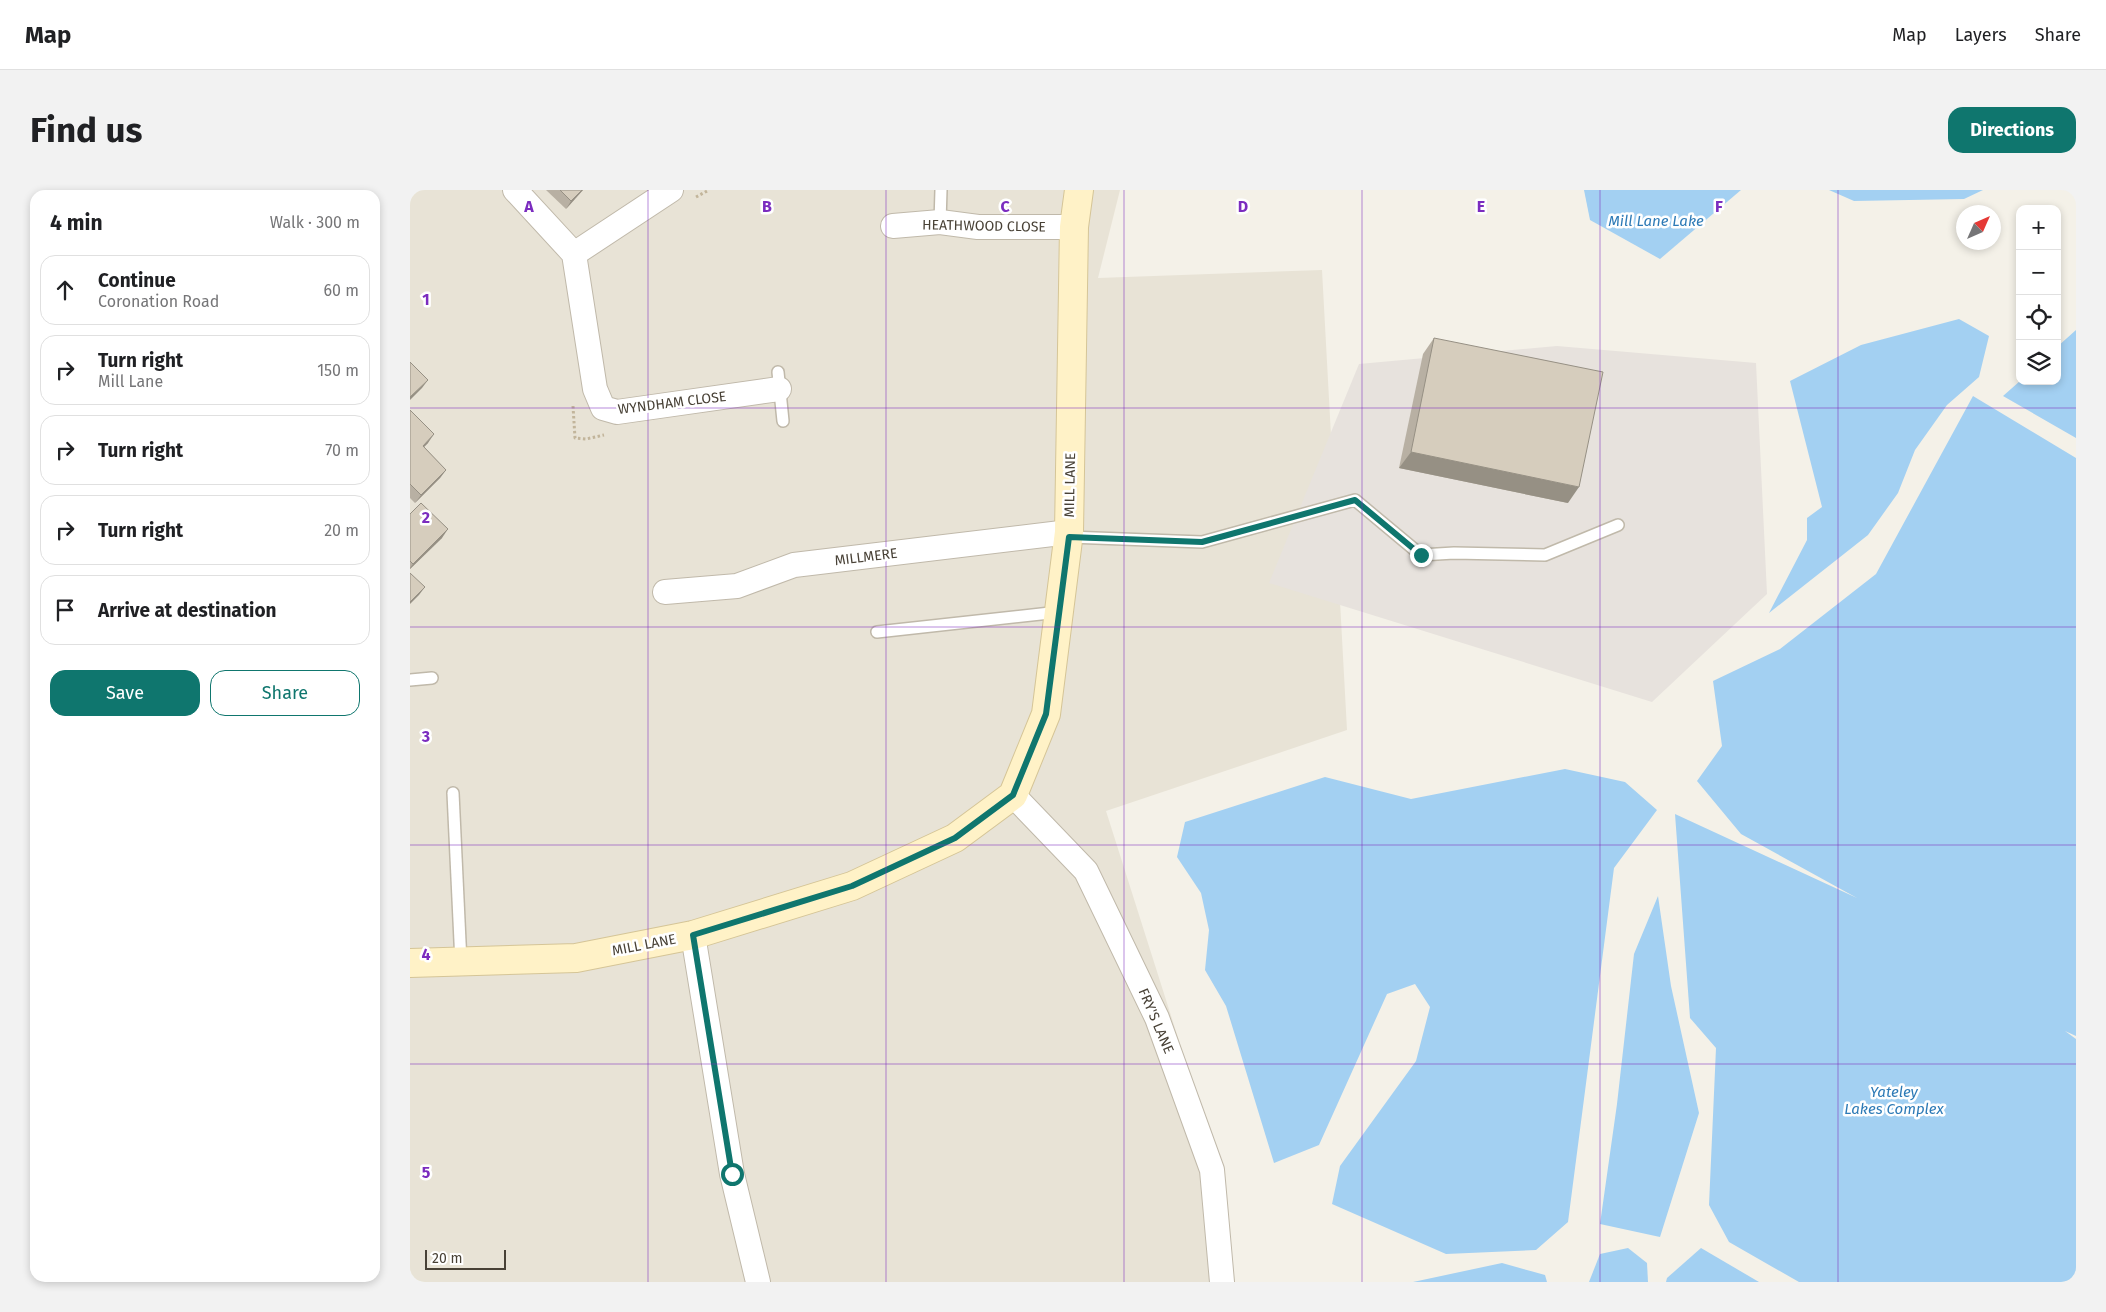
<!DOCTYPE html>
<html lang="en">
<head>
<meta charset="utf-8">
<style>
	:root { --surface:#fff; --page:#f2f2f2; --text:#202124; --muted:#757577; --line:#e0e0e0; --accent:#0f766e }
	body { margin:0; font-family:"Fira Sans",sans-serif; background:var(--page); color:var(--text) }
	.controls { position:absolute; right:15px; top:15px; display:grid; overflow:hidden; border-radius:10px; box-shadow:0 2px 8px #0003 }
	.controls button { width:45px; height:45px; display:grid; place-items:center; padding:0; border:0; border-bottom:1px solid var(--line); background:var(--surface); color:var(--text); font:25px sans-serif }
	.compass { position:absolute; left:1546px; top:15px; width:45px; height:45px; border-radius:50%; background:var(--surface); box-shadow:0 2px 8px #0003; rotate:45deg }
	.scale { position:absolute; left:15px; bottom:12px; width:81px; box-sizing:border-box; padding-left:5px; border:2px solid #484136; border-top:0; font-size:14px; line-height:18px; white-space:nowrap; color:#484136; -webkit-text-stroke:4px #fff; paint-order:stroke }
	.stop { position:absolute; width:15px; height:15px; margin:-11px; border:4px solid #0f766e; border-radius:50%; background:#fff }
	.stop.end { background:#0f766e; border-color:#fff; box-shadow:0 1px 5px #0008 }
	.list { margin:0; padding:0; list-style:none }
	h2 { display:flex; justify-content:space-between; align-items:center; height:65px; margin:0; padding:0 20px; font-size:21px }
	h2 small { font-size:16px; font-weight:400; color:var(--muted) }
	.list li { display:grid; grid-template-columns:32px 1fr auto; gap:15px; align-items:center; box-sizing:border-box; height:70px; margin:0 10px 10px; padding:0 10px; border:1px solid var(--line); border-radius:15px }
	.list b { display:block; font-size:19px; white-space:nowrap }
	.list p { margin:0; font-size:16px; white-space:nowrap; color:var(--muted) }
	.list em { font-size:16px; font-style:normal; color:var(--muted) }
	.actions { display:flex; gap:10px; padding:15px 20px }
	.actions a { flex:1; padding:11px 0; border:1px solid var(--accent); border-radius:15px; text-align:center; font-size:18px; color:var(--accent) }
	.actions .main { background:var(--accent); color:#fff }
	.icon { flex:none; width:28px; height:28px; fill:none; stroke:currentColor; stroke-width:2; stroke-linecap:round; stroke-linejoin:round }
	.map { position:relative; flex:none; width:1666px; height:1092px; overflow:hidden; border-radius:15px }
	header { display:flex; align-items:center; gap:30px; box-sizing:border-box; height:70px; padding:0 25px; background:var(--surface); border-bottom:1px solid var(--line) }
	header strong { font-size:24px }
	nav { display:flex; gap:28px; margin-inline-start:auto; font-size:18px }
	.intro { display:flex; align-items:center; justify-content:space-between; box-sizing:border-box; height:120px; padding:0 30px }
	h1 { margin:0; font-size:35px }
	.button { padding:12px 22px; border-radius:15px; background:var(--accent); color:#fff; font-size:18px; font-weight:700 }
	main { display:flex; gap:30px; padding:0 30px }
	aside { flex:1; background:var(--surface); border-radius:15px; box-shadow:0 2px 8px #0003 }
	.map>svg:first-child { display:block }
</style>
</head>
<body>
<header>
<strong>Map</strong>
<nav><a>Map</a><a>Layers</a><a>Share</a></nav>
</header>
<div class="intro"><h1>Find us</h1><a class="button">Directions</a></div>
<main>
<aside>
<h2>4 min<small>Walk · 300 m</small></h2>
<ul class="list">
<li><svg class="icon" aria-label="ahead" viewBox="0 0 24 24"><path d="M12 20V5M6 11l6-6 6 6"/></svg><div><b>Continue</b><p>Coronation Road</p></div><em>60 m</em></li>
<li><svg class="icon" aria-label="right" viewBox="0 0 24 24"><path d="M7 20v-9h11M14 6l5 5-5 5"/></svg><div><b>Turn right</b><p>Mill Lane</p></div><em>150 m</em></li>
<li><svg class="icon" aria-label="right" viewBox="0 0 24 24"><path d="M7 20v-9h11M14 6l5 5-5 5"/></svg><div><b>Turn right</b></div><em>70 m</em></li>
<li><svg class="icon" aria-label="right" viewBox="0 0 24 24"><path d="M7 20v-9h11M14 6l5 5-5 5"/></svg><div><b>Turn right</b></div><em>20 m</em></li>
<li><svg class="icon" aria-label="arrive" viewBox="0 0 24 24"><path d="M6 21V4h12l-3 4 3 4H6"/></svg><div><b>Arrive at destination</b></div></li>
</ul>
<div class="actions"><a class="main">Save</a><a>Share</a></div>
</aside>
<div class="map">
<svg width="1666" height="1092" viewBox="0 0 1666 1092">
	<rect width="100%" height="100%" fill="#f4f1e8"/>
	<!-- residential -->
	<path fill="#e8e3d6" d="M0,0H710L688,88L912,80L937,540L696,621L811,983L818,1092H0Z"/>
	<!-- industrial -->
	<path fill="#e7e2dd" d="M1147,156L1346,173L1357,404L1242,512L859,393L949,174Z"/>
	<!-- water -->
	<g fill="#a3d0f2">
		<path d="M1174,0H1331L1250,69L1180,30Z"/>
		<path d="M1419,0H1573L1554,9L1444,11Z"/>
		<path d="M1549,129L1579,146L1569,187L1537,215L1505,260L1488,303L1458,345L1359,423L1397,350V328L1412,317L1380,191L1451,155Z"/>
		<path d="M1666,140V248L1593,206L1610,191H1647V157Z"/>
		<path d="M1563,206L1666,268V846L1655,841L1666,849V1092H1389L1319,1052L1299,1015L1306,858L1280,828L1265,624L1447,708L1331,644L1287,591L1312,556L1303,491L1370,459L1466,384Z"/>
		<path d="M1155,579L1215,592L1247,620L1204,678L1158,1032L1126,1060L1036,1064L922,1014L930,976L1006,871L1020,817L1005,794L977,804L909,955L864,973L816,816L795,780L799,740L791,703L767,667L775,632L915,587L1001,609Z"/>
		<path d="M1248,706L1261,796L1289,923L1250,1047L1190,1034L1207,914L1224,764Z"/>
		<path d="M1218,1058L1237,1073L1238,1092H1179L1190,1064Z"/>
		<path d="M1291,1058L1349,1092H1256L1257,1088Z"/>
		<path d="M1092,1073L1135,1085L1137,1092H1003Z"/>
	</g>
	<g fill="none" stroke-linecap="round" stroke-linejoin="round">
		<!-- lane casing -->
		<g stroke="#c0b9aa" stroke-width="14">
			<g id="lane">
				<path d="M530,32L531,0"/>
				<path d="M368,182L373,231"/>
				<path d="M659,347L792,352L945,310L1011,365L1044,363L1135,365L1208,335"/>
				<path d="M467,442L649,422"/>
				<path d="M0,490L22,488"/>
				<path d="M43,603L51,773"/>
			</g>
		</g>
		<!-- street casing -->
		<g stroke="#c0b9aa" stroke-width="26">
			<g id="street">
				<path d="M105,0L164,64L185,199L193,218L207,222L369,199"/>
				<path d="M483,36L530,32L568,37H664"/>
				<path d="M164,64L261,0"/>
				<path d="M255,402L327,396L384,375L659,342"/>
				<path d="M603,605L676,681L747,828L802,980L812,1092"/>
				<path d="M283,745L322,984L348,1092"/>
			</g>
		</g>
		<!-- secondary casing -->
		<g stroke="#d5c597" stroke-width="30">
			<path id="secondary" d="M0,773L166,768L283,745L442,696L545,648L603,605L636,524L659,342L664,37L669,0"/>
		</g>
		<!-- path -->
		<g stroke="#c2b59b" stroke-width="3" stroke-dasharray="2.5 2.5" stroke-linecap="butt">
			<path d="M286,7L299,0"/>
			<path d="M163,216L165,248L176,249L194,245"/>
		</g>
		<!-- lane -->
		<use href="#lane" stroke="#fff" stroke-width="11"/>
		<!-- street -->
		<use href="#street" stroke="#fff" stroke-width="24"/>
		<!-- secondary -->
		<use href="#secondary" stroke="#fff2c7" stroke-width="28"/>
	</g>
	<!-- wall -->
	<g fill="#b8b0a3">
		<path d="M136,0H173L156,19Z"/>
		<path d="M1024,148L1158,313L989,278L1013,164Z"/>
		<path d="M0,220L18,253L14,257L36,280L30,288L5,313L0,308Z"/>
		<path d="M0,324L32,348L0,379Z"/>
	</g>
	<!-- shaded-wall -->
	<g fill="#969084">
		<path d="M172,0H173L156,19L161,11Z"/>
		<path d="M18,190L12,198L0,210V207Z"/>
		<path d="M24,244L18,253L7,264L13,256Z"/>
		<path d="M1001,262L1169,297L1158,313L989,278Z"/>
		<path d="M36,280L30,288L5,313L11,305Z"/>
		<path d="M38,339L32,348L0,379V378L3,374Z"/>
		<path d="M15,397L9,405L0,414V412Z"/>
	</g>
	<!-- building -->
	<g fill="#d6cdbd" stroke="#969084">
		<path d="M150,0H172L161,11Z"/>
		<path d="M1024,148L1193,182L1169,297L1001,262Z"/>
		<path d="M0,172L18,190L0,207Z"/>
		<path d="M0,220L24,244L13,256L36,280L11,305L0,294Z"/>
		<path d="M11,313L38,339L3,374L0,371V324Z"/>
		<path d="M0,383L15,397L0,412Z"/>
	</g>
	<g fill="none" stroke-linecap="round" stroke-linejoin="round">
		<!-- route -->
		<path stroke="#0f766e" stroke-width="6" d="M322,984L283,745L442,696L545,648L603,605L636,524L659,347L792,352L945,310L1011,365"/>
	</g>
	<!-- grid -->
	<path fill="none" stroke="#7b2cbf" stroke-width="1" stroke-opacity="0.55" d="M238,0V1092M476,0V1092M714,0V1092M952,0V1092M1190,0V1092M1428,0V1092M0,218H1666M0,437H1666M0,655H1666M0,874H1666"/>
	<g text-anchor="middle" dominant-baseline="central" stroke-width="5" stroke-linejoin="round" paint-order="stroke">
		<!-- street labels -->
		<g font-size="14" fill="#484136" stroke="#fff">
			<text transform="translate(574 36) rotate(1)">HEATHWOOD CLOSE</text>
			<text transform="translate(262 213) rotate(-7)">WYNDHAM CLOSE</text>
			<text transform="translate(660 295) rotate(-89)">MILL LANE</text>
			<text transform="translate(456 367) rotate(-7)">MILLMERE</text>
			<text transform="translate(234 755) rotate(-11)">MILL LANE</text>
			<text transform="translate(746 831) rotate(67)">FRY'S LANE</text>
		</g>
		<!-- water labels -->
		<g font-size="15" font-style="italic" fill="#2d7ab6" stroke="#fff">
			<text x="1246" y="31">Mill Lane Lake</text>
			<text x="1484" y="902">Yateley<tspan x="1484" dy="17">Lakes Complex</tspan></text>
		</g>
	</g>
	<g font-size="16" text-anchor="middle" font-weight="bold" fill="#7b2cbf" stroke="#fff" stroke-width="5" stroke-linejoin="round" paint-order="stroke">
		<text x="119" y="22">A</text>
		<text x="357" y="22">B</text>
		<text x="595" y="22">C</text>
		<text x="833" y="22">D</text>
		<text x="1071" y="22">E</text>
		<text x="1309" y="22">F</text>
		<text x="16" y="115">1</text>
		<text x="16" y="333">2</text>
		<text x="16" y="552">3</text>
		<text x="16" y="770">4</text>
		<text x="16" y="988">5</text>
	</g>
</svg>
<div class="controls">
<button>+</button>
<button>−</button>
<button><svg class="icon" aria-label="locate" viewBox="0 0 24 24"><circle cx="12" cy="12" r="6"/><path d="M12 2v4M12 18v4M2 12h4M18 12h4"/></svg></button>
<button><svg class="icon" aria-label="layers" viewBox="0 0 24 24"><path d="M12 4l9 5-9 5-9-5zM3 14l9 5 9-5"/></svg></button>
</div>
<svg class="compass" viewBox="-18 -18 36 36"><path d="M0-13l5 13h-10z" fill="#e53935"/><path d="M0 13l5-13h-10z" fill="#757577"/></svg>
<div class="scale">20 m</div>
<div class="stop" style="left:322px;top:984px"></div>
<div class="stop end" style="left:1011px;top:365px"></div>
</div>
</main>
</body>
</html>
